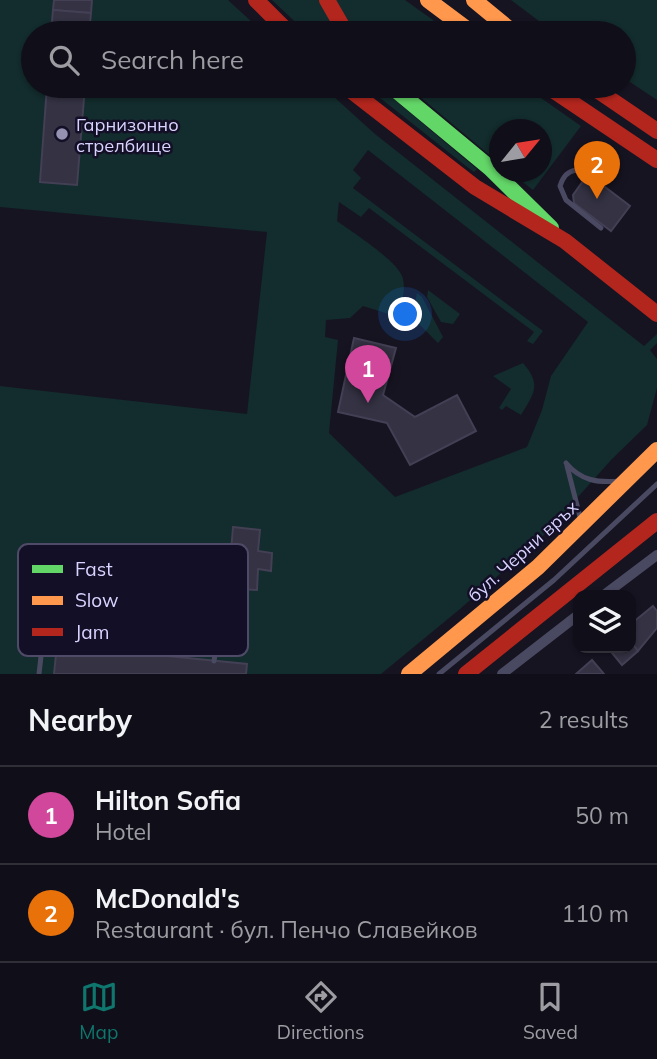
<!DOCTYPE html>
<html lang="en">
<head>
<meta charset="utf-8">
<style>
	:root { --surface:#100f19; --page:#191822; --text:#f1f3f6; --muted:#9c9ca2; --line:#302f38; --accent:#0f766e }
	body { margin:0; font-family:Mulish,sans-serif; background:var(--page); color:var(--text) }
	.controls { position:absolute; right:21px; bottom:21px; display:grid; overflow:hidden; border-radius:14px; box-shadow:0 2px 5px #0004 }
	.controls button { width:63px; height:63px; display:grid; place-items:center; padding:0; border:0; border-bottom:2px solid var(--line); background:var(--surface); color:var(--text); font:35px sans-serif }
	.compass { position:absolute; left:489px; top:119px; width:63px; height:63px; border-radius:50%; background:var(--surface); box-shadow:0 2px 5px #0004; rotate:60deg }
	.you { position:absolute; left:406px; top:315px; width:24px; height:24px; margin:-18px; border:5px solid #fff; border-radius:50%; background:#1a73e8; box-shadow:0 0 0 10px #1a73e833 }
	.badge { display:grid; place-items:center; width:46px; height:46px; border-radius:50%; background:var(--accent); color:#fff; font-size:23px; font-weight:700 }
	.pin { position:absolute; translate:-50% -58px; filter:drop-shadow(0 2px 4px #0008) }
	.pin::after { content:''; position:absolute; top:37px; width:24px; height:21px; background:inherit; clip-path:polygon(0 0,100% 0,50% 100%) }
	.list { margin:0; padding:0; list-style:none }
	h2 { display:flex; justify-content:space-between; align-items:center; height:91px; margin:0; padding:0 28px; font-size:30px }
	h2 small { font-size:23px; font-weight:400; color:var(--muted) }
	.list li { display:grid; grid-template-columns:46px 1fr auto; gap:21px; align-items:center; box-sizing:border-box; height:98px; padding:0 28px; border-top:2px solid var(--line) }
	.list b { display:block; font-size:26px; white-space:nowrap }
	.list p { margin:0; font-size:23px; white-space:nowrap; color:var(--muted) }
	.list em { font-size:23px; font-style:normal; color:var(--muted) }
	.icon { flex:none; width:38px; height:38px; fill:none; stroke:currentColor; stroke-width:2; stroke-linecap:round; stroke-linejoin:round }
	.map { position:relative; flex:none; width:657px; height:674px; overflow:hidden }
	.search { position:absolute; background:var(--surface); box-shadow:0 2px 5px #0004; left:21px; right:21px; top:21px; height:77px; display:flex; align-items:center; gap:18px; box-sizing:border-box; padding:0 24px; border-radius:38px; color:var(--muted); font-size:26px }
	.sheet { height:287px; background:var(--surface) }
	nav { display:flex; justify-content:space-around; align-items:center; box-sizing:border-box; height:98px; border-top:2px solid var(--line); background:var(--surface); font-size:19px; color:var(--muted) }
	nav a { display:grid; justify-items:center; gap:4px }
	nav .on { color:var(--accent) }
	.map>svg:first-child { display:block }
</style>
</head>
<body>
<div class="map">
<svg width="657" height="674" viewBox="0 0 657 674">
	<rect width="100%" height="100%" fill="#161421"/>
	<!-- green -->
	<g fill="#132c2d" fill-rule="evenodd">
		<path d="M0,0H228L264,33H33V86H322L375,134L644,346L657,334V343L650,350L657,359V388L647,425L612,459L543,536L460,609L381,674H0V386L247,414L267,232L0,207ZM368,150L588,322L551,376L542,410L527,447L395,497L329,433L338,340L325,337L326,320L350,318L363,306L398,317C401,304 406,292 403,279C400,262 352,232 337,221L339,202L361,217L369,208L534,332L527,341L533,344L543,331L353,188L361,178L353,170Z"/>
		<path d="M272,0H405L451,33H307Z"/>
		<path d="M511,0H657V100L624,78V33H555Z"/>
		<path d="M365,86H378L477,169L474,172L466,166Z"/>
		<path d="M407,86H524L581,126L533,190L510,172H542V130H500L499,163Z"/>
		<path d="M428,290L460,314L453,324L441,322L427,297Z"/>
		<path d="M417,293L422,297L443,337L438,343L412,317Z"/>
		<path d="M523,363C542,385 534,393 521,415L506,406L502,410L499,408L511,389L493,376Z"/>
	</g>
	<!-- building -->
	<g fill="#343243" stroke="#433f54" stroke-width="2">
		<path d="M54,0H92L91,13L53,10Z"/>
		<path d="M53,10L91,13L89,33H51Z"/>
		<path d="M47,86H85L77,185L40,182Z"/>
		<path d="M588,174L630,206L611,231L574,203L573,195Z"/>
		<path d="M354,338L396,348L383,395L415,417L457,395L476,431L410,465L387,423L338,412Z"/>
		<path d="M233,527L260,530L258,551L272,553L271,571L258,569L257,590L228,588Z"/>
		<path d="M653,606L657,611V628L638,651L631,642V624Z"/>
		<path d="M631,642L638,651L622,665L608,648H631Z"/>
		<path d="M57,645L247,664L246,674H54Z"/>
		<path d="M592,660L604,674H576Z"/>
	</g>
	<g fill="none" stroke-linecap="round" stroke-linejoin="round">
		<!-- lane -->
		<g stroke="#4a4962" stroke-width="5">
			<path d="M601,228L566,200L560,186C567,163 584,170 603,176"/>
			<path d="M566,463C581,481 598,483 620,481"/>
			<path d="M567,466L581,521"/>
			<path d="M214,661L220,622"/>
			<path d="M39,674L47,603"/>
			<path d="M439,674L554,580L657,484"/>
		</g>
		<!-- street -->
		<g stroke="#4a4962" stroke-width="10">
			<path d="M604,595L657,555"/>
			<path d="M502,674L578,615"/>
		</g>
		<!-- fast -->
		<path stroke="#63d668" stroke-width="16" d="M391,86L490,168L551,228"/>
		<!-- slow -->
		<g stroke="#ff974d" stroke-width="16">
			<path d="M428,0L472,33"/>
			<path d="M474,0L514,33"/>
			<path d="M409,674L538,567L657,450"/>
		</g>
		<!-- jam -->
		<g stroke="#b3261e" stroke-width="16">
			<path d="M256,0L289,33"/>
			<path d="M327,0L346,33"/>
			<path d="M345,86L475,187L565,241L657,314"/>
			<path d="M547,86L657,160"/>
			<path d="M591,86L657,131"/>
			<path d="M466,674L657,521"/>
		</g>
	</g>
	<!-- markers -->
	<circle fill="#9591b1" stroke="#130f26" stroke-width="2.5" cx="62" cy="134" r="7"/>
	<g text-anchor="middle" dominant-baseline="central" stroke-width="5" stroke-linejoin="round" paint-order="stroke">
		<!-- poi labels -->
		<g font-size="18" fill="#d9d4ff" stroke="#130f26" text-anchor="start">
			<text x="76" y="124">Гарнизонно<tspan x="76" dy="21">стрелбище</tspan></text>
		</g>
		<!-- street labels -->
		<g font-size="18" fill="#d9d4ff" stroke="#130f26">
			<text transform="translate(523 551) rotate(-42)">бул. Черни връх</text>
		</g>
	</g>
	<!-- legend -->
	<rect x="18" y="544" width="230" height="112" rx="10" fill="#130f26" stroke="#4e4a67" stroke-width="2"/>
	<rect x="32" y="565" width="31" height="8" fill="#63d668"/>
	<rect x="32" y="596" width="31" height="9" fill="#ff974d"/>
	<rect x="32" y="628" width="31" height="8" fill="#b3261e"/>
	<g font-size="19" fill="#d9d4ff">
		<text x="75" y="576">Fast</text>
		<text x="75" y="607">Slow</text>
		<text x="75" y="639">Jam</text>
	</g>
</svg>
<div class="controls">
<button><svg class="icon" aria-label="layers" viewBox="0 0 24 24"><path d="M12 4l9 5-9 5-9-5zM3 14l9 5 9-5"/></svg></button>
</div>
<svg class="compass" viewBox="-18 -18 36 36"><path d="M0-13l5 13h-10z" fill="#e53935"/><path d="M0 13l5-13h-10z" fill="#9c9ca2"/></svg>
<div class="you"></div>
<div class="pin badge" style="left:368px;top:403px;background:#d1479c">1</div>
<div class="pin badge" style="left:597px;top:199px;background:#e8710a">2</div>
<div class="search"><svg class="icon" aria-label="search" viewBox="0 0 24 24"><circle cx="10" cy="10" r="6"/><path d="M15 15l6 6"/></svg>Search here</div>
</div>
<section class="sheet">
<h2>Nearby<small>2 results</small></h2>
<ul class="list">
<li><span class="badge" style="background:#d1479c">1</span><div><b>Hilton Sofia</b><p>Hotel</p></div><em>50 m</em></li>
<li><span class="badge" style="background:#e8710a">2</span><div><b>McDonald's</b><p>Restaurant · бул. Пенчо Славейков</p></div><em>110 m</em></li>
</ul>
</section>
<nav>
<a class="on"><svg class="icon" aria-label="map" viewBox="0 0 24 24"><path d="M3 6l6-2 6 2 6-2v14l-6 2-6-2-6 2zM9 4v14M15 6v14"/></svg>Map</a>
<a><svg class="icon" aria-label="directions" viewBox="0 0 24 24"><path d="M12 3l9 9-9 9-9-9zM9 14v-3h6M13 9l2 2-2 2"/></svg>Directions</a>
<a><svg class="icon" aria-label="saved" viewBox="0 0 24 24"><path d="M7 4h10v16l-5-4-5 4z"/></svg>Saved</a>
</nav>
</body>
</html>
